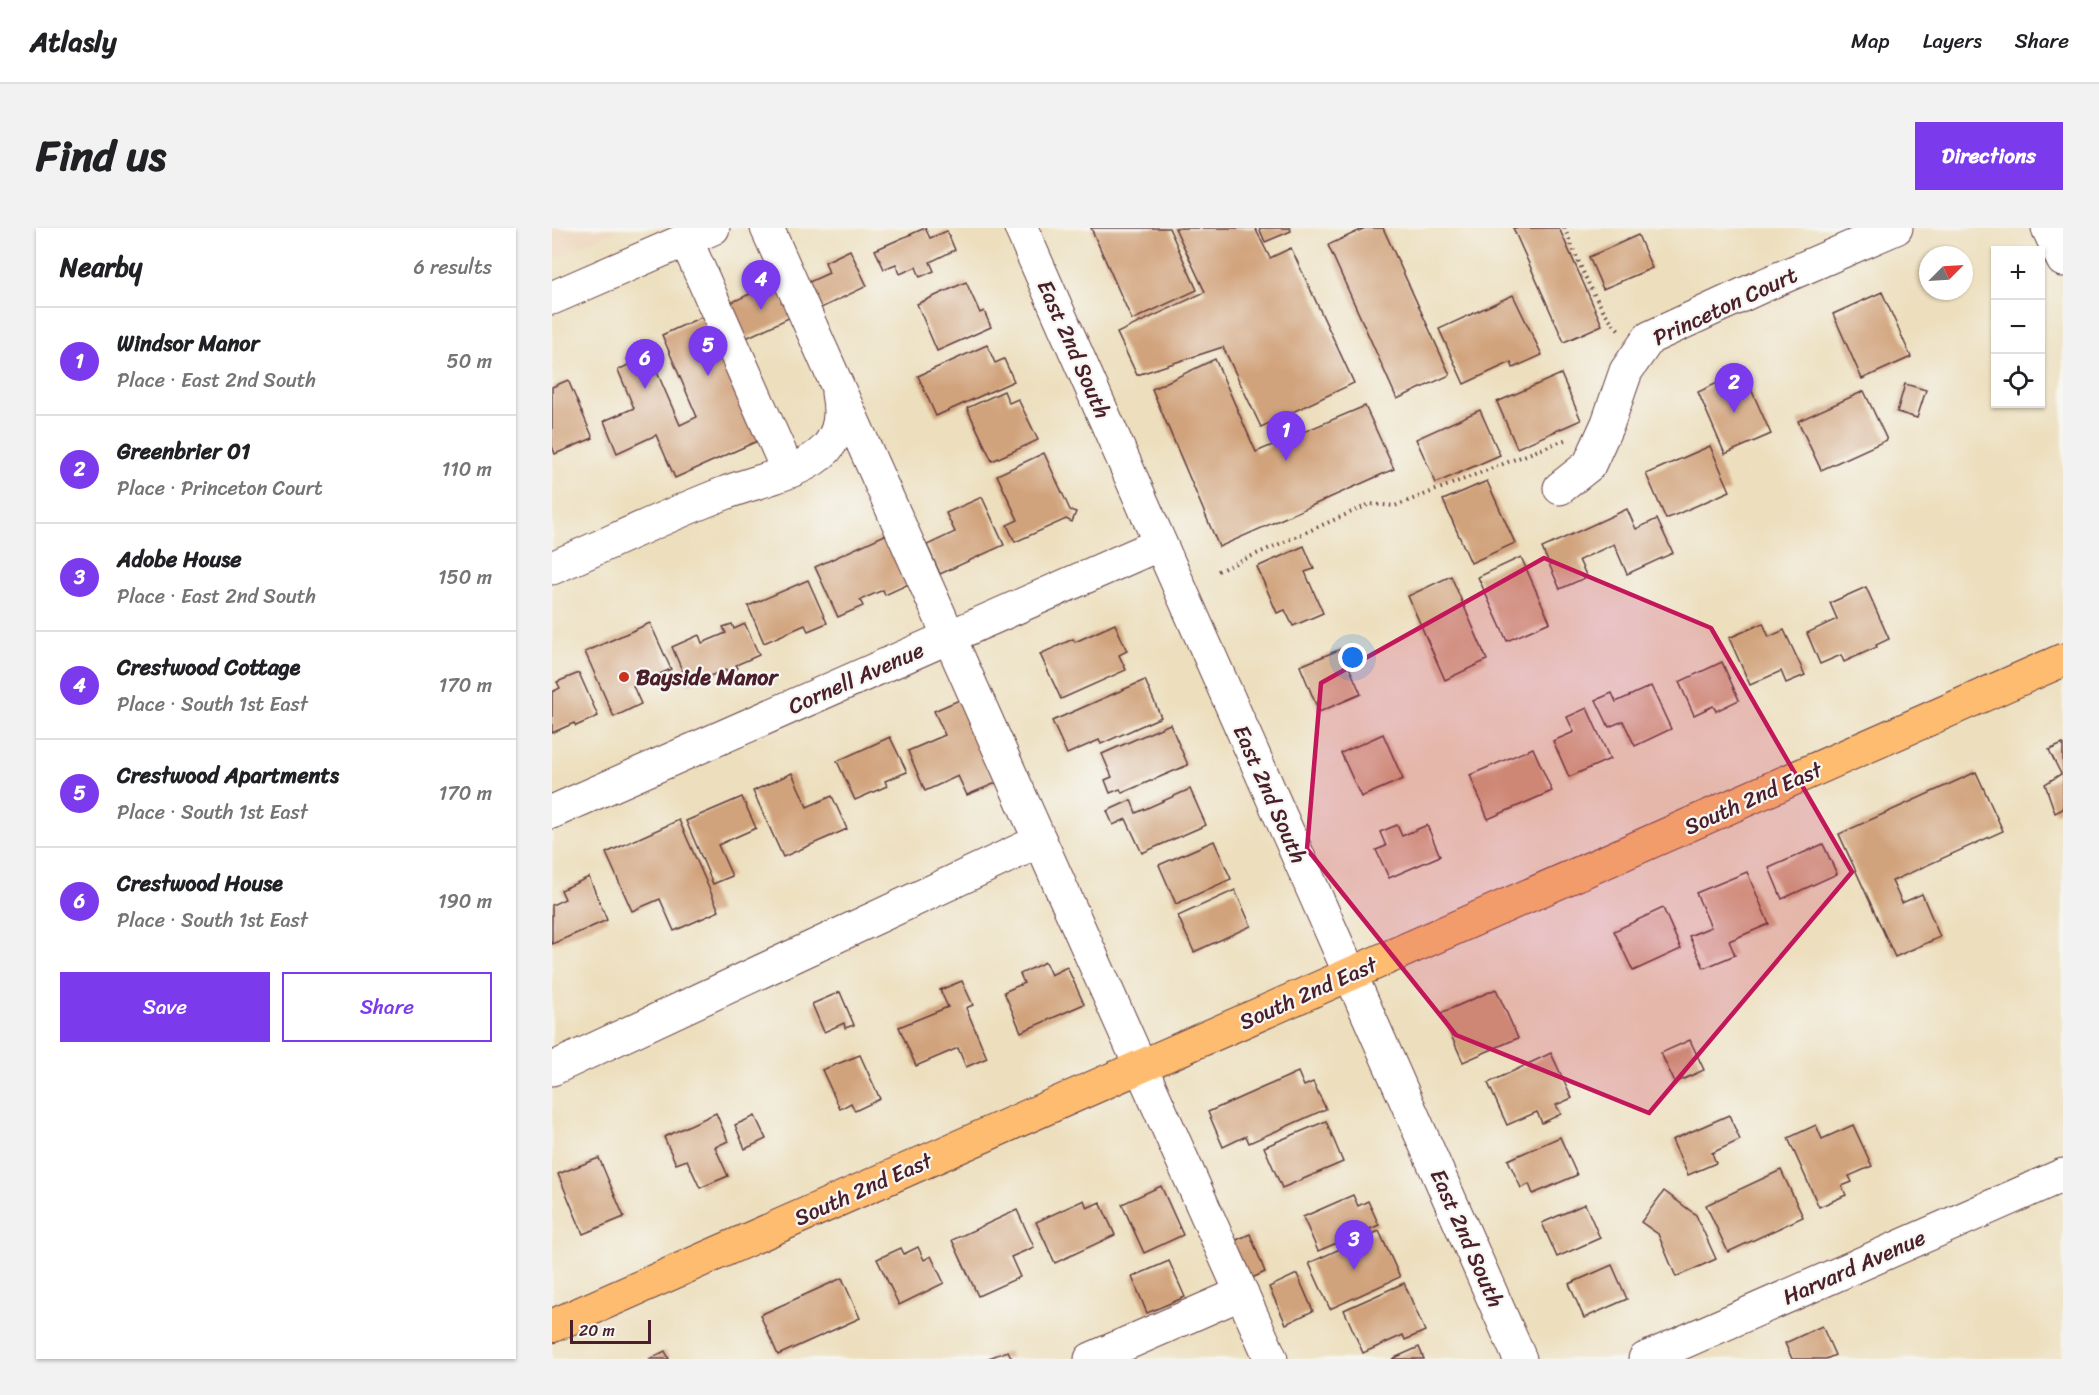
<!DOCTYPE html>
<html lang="en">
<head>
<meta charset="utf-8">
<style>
	:root { --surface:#fff; --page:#f2f2f2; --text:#202124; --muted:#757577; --line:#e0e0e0; --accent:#7c3aed }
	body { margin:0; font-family:Sriracha,sans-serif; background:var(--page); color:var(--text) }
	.controls { position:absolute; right:18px; top:18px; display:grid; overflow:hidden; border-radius:0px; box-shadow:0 2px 4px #0004 }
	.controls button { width:54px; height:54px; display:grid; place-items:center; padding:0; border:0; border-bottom:2px solid var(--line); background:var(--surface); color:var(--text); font:30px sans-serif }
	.compass { position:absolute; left:1367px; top:18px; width:54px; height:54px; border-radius:50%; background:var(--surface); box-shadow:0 2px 4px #0004; rotate:66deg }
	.scale { position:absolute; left:18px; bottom:15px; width:81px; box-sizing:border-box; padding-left:6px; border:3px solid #4a1f2b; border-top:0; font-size:16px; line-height:21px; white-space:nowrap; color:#4a1f2b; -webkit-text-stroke:4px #f6f6f2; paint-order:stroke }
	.you { position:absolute; left:801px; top:430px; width:21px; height:21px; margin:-15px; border:4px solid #fff; border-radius:50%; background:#1a73e8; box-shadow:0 0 0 9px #1a73e833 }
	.badge { display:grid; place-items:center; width:39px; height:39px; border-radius:50%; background:var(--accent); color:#fff; font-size:20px; font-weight:700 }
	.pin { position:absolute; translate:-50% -50px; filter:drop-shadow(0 2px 3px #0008) }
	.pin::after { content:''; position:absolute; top:32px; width:21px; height:18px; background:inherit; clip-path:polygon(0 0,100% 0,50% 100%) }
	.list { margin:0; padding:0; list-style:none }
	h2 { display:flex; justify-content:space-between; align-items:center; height:78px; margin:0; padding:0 24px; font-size:26px }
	h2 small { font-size:20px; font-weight:400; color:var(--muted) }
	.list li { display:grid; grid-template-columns:39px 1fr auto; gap:18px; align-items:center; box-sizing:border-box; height:108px; padding:0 24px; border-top:2px solid var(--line) }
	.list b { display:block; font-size:22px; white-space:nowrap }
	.list p { margin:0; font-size:20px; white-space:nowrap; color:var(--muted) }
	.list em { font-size:20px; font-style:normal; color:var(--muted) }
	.actions { display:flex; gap:12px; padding:18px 24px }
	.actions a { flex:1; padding:14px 0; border:2px solid var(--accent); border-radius:0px; text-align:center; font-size:21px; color:var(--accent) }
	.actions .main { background:var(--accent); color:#fff }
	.icon { flex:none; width:33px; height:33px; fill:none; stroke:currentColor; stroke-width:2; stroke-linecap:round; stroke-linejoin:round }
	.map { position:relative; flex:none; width:1511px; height:1131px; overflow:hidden; border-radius:0px }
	header { display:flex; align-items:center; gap:36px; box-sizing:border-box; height:84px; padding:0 30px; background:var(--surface); border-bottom:2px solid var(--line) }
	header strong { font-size:28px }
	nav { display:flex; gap:33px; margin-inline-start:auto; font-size:21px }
	.intro { display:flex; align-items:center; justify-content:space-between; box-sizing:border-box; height:144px; padding:0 36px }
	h1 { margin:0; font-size:42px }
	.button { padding:15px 27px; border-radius:0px; background:var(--accent); color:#fff; font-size:21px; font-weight:700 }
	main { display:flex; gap:36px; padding:0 36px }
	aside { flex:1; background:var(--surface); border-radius:0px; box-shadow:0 2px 4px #0004 }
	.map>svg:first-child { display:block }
</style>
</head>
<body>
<header>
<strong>Atlasly</strong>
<nav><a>Map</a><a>Layers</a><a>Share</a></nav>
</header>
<div class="intro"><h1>Find us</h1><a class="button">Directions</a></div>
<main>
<aside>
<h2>Nearby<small>6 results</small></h2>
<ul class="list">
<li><span class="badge">1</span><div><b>Windsor Manor</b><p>Place · East 2nd South</p></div><em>50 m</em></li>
<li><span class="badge">2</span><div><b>Greenbrier 01</b><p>Place · Princeton Court</p></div><em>110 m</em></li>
<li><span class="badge">3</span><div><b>Adobe House</b><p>Place · East 2nd South</p></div><em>150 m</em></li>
<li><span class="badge">4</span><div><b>Crestwood Cottage</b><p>Place · South 1st East</p></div><em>170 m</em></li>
<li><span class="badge">5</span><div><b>Crestwood Apartments</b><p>Place · South 1st East</p></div><em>170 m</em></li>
<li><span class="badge">6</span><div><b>Crestwood House</b><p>Place · South 1st East</p></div><em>190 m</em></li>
</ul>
<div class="actions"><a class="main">Save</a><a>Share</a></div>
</aside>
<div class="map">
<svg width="1511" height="1131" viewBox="0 0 1511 1131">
	<rect width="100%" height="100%" fill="#f6f6f2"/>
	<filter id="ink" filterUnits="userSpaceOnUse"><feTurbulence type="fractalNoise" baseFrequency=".0167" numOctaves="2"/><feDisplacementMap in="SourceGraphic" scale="12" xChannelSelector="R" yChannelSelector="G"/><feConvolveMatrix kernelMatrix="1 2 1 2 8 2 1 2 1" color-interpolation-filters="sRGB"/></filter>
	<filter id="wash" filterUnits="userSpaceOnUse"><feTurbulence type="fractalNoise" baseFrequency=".008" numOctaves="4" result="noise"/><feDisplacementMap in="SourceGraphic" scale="24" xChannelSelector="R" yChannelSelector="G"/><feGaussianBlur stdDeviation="1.35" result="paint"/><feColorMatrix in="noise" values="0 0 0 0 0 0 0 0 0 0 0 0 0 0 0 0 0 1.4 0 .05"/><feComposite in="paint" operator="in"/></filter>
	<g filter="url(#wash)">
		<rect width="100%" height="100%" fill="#eddfbe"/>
		<!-- built -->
		<path fill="#eed6bb" d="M0,0H69L0,31Z"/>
		<g id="blocks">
			<!-- building -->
			<g fill="#d1a37c">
				<path d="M373,0L378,10L395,3L403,22L378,34L382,43L368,49L364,39L348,46L344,36L332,41L323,22Z"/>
				<path d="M539,0H617L645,62L580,92Z"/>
				<path d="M623,0H703L718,30L739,20L802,155L709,199L671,119L585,147L565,105L653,64Z"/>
				<path d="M707,0H738L739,3L713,14Z"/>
				<path d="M813,0H831L898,147L845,171L776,17Z"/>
				<path d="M961,0H1007L1050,97L1012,114Z"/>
				<path d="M1086,7L1100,40L1051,61L1037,29Z"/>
				<path d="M298,22L315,58L269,80L257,54L277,45L273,34Z"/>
				<path d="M224,54L239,89L194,110L178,75Z"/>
				<path d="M414,54L428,85L432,83L439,99L385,123L365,76Z"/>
				<path d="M1330,64L1359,129L1310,151L1281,86Z"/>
				<path d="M961,67L990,127L961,140L959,134L912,156L887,101Z"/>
				<path d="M156,86L212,210L123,250L104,207L65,225L52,193L82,180L66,142L78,136L75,131L87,126L89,132L98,128L128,197L145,189L110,107Z"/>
				<path d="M435,117L443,135L452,131L462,153L384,188L366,148Z"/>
				<path d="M663,131L704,224L813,178L842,241L667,319L600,161Z"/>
				<path d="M1191,143L1219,206L1173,226L1146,164Z"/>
				<path d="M1009,146L1029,192L965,220L945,174Z"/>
				<path d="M16,152L41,210L3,226L0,218V159Z"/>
				<path d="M1353,156L1374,162L1365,190L1345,184Z"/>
				<path d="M452,163L457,175L466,171L486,212L440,233L415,180Z"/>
				<path d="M1312,163L1335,212L1269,242L1246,193Z"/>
				<path d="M928,182L948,227L884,255L864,211Z"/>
				<path d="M1158,218L1178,263L1114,291L1094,246Z"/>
				<path d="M492,225L518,282L524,284L520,294L514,291L463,314L455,297L466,292L445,247Z"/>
				<path d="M935,253L963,315L919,335L891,272Z"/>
				<path d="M430,269L452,317L388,346L375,317L403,304L394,285Z"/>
				<path d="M1075,281L1084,301L1105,291L1121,325L1075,346L1062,316L1027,332L1035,349L1008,361L990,320Z"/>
				<path d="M335,306L357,356L333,367L331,362L308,372L311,378L286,389L263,339Z"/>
				<path d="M752,318L762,341L753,344L771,385L741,398L733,382L725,385L705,339Z"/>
				<path d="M969,329L998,394L955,413L926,349Z"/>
				<path d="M899,348L935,432L893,452L856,368Z"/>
				<path d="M256,352L275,395L256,403L253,397L212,415L196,378Z"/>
				<path d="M1314,359L1337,411L1324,417L1325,419L1292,434L1289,427L1268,436L1255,405L1285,391L1278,375Z"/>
				<path d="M98,395L119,441L81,458L89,476L62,489L33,424Z"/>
				<path d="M1211,395L1217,409L1232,402L1253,447L1234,455L1229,443L1198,457L1177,410Z"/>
				<path d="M180,396L182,401L193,396L207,427L184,437L186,440L175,445L174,442L136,456L120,419L147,407L150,415L174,405L171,399Z"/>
				<path d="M563,396L575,423L567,427L574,442L509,471L488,426L521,411L523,414Z"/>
				<path d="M789,421L809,466L767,484L748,438Z"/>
				<path d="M1170,434L1187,472L1164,483L1161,478L1142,487L1127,454Z"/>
				<path d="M27,445L46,488L24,498L22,495L0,505V464L8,460L5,454Z"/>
				<path d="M593,452L609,489L549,516L547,512L515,526L500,493Z"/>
				<path d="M1099,458L1119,501L1083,518L1071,493L1057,499L1044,472L1060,465L1064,474Z"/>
				<path d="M412,470L449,553L415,567L406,548L373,563L356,523L393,507L382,483Z"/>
				<path d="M1035,480L1058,531L1017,549L1001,513L1022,504L1015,489Z"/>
				<path d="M618,496L636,537L570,565L568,561L558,565L553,552L560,549L550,526Z"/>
				<path d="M831,506L851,551L809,569L789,525Z"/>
				<path d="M338,509L355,544L333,553L335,558L303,572L285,533Z"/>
				<path d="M1511,516V581L1503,585L1493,556L1509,546L1497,522Z"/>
				<path d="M981,520L1000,563L936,591L918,547Z"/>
				<path d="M1424,544L1451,603L1340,653L1350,675L1370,666L1388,709L1343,729L1287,606Z"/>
				<path d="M240,545L255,579L280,568L295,601L231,629L201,563Z"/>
				<path d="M638,561L654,597L590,625L574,591L561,597L555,583L579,572L584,585Z"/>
				<path d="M190,569L204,600L166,617L180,648L161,656L134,593Z"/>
				<path d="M127,592L167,683L122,703L108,671L80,683L54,625Z"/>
				<path d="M845,597L850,608L875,597L888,628L837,650L824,622L834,618L828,604Z"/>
				<path d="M662,613L679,651L624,676L607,637Z"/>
				<path d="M1271,616L1285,646L1230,671L1217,640Z"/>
				<path d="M1195,644L1217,696L1177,713L1183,727L1152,740L1137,708L1159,699L1144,665Z"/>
				<path d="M37,649L55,692L0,716V677L13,671L9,662Z"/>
				<path d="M683,662L699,698L642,724L626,688Z"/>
				<path d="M1111,680L1129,721L1081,743L1062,703Z"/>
				<path d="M493,734L499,747L515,739L532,776L469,804L452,764L472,755L468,746Z"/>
				<path d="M410,753L421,777L414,780L435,830L414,839L406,820L364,838L347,799L396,779L388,762Z"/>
				<path d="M944,761L966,810L911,834L889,785Z"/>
				<path d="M288,764L302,797L293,800L292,795L272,804L260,776Z"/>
				<path d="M1138,812L1152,842L1123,855L1109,825Z"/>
				<path d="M999,825L1020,870L1004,877L1009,886L990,895L985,884L955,897L936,855Z"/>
				<path d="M308,827L328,871L303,883L299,875L288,881L270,842Z"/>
				<path d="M746,844L752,858L761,854L774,881L697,915L694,908L671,919L656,884Z"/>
				<path d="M164,885L176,913L163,919L176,948L148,960L135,932L124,936L112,909Z"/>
				<path d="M1177,887L1188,912L1160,925L1164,935L1136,947L1120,912Z"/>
				<path d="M203,888L214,911L193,921L183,897Z"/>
				<path d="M774,893L791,934L730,960L712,919Z"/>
				<path d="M1264,897L1270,911L1301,897L1320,938L1297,948L1300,954L1290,958L1294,967L1267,979L1236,910Z"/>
				<path d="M1008,909L1025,947L981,966L977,956L969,960L956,932Z"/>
				<path d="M47,930L72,989L31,1006L6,946Z"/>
				<path d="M1229,942L1251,989L1176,1024L1154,977Z"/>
				<path d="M609,958L631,1007L592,1025L570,976Z"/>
				<path d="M1112,963L1144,987L1164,1031L1124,1049L1106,1006L1089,994Z"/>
				<path d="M801,967L806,978L816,973L827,997L766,1023L751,989Z"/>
				<path d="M532,972L535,980L548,974L563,1007L503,1035L484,994Z"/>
				<path d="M1033,976L1048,1010L1005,1029L990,995Z"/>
				<path d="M465,982L482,1019L459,1029L468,1049L426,1068L400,1012Z"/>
				<path d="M827,1003L848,1049L778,1081L757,1035Z"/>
				<path d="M698,1006L713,1044L689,1055L673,1017Z"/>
				<path d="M366,1019L372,1032L379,1028L392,1055L347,1077L325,1031L349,1020L352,1026Z"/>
				<path d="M617,1033L633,1069L595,1085L580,1049Z"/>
				<path d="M1060,1037L1075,1071L1032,1090L1017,1056Z"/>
				<path d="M745,1046L761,1083L734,1096L717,1059Z"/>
				<path d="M290,1050L308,1090L226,1127L208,1087Z"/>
				<path d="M852,1055L873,1103L853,1112L851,1107L811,1125L792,1082Z"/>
				<path d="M1270,1098L1283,1127L1274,1131H1240L1233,1115Z"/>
				<path d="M867,1119L872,1131H840Z"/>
				<path d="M113,1123L117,1131H97Z"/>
				<path d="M456,1123L460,1131H434Z"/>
			</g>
		</g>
	</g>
	<g filter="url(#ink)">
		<use href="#blocks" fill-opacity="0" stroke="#623c41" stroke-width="1.5"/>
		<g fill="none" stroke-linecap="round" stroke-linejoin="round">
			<!-- minor casing -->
			<g stroke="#623c41" stroke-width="35">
				<g id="minor">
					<path d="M215,0L719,1131"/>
					<path d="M469,0L968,1131"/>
					<path d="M1496,0L1511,32"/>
					<path d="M134,12L236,243"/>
					<path d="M0,70L161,0"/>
					<path d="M1008,260L1037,237L1056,195L1074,143L1097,110L1210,58L1344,0"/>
					<path d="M0,340C58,315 115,287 173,265C204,253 251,245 274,221C289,204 290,186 286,165"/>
					<path d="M0,584L608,316"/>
					<path d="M0,841L488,613"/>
					<path d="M539,1131L690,1065"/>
					<path d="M1093,1131L1511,947"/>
				</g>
			</g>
			<!-- major casing -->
			<g stroke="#623c41" stroke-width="35">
				<path id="major" d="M0,1098L1511,432"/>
			</g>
			<!-- path -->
			<g stroke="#623c41" stroke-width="4" stroke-dasharray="1.5 4.5" stroke-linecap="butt">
				<path d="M1012,0C1028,35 1041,75 1068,103"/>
				<path d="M666,343L818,276L843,278L1015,211"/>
			</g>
			<!-- minor -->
			<use href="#minor" stroke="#fff" stroke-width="33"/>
			<!-- major -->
			<use href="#major" stroke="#febc70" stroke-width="33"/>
		</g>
	</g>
	<!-- marked area -->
	<path fill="#c2185b" fill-opacity="0.2" stroke="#c2185b" stroke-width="4.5" stroke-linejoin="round" d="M992,330L1159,400L1300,644L1097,885L904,807L755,621L769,455Z"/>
	<!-- markers -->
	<circle fill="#c8321e" stroke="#f6f6f2" stroke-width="2" cx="72" cy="449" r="6"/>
	<g text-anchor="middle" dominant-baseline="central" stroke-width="4.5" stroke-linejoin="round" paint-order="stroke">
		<!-- street labels -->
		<g font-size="22" fill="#4a1f2b" stroke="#f6f6f2">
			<text transform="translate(1173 78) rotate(-25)">Princeton Court</text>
			<text transform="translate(522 121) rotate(66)">East 2nd South</text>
			<text transform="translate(304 450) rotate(-24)">Cornell Avenue</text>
			<text transform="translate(718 566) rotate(66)">East 2nd South</text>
			<text transform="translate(1201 570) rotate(-24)">South 2nd East</text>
			<text transform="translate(756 765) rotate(-24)">South 2nd East</text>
			<text transform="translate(311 961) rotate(-24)">South 2nd East</text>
			<text transform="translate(915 1010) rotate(66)">East 2nd South</text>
			<text transform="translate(1302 1039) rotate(-24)">Harvard Avenue</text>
		</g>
		<!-- poi labels -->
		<g font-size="22" font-weight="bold" fill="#4a1f2b" stroke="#f6f6f2" text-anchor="start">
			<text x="84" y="449">Bayside Manor</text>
		</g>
	</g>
</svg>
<div class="controls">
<button>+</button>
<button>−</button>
<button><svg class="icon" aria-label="locate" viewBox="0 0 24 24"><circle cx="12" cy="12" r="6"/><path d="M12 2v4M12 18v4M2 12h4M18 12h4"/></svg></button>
</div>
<svg class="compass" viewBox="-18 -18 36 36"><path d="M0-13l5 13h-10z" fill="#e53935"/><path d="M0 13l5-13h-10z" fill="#757577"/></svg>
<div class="scale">20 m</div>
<div class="you"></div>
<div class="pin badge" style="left:734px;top:233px">1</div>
<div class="pin badge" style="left:1182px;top:185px">2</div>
<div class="pin badge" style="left:802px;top:1042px">3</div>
<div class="pin badge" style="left:209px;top:82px">4</div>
<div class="pin badge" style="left:156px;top:148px">5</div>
<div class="pin badge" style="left:93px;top:161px">6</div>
</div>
</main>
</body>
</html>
